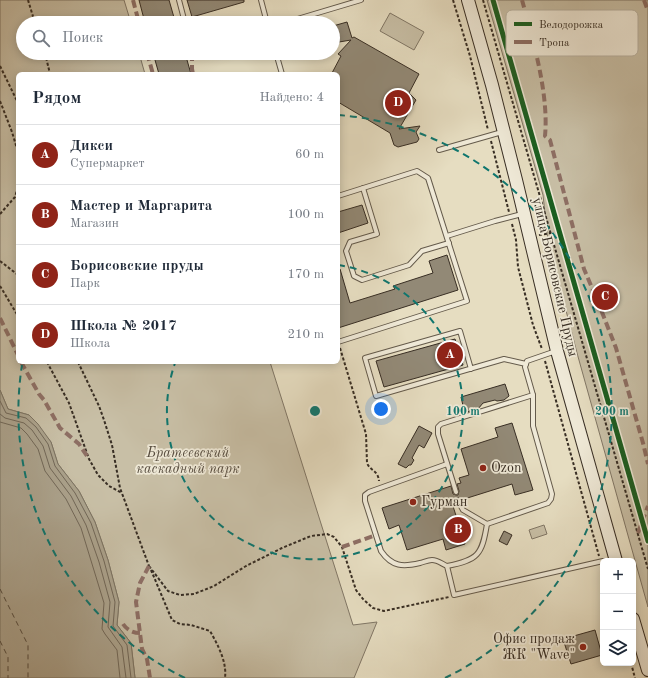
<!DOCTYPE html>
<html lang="ru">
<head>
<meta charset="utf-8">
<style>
	:root { --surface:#fff; --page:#f6f6f7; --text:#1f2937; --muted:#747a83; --line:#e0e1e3; --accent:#8f2418 }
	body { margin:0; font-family:"Old Standard TT",serif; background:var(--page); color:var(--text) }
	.controls { position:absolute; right:12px; bottom:12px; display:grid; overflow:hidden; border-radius:6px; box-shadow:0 2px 10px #0003 }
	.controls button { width:36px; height:36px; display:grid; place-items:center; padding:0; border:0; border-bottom:1px solid var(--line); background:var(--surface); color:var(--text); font:20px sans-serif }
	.you { position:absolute; left:381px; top:409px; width:14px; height:14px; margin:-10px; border:3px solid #fff; border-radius:50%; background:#1a73e8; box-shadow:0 0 0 6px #1a73e833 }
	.badge { display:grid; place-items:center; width:26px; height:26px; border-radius:50%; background:var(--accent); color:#fff; font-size:13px; font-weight:700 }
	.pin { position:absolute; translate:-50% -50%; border:2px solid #fff; box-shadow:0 1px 4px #0006 }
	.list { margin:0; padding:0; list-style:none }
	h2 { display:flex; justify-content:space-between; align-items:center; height:52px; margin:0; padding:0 16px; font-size:17px }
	h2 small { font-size:13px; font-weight:400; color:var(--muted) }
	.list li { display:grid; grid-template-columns:26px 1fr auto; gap:12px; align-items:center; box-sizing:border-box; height:60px; padding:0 16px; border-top:1px solid var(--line) }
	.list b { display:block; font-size:15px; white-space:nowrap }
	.list p { margin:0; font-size:13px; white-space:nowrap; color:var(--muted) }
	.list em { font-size:13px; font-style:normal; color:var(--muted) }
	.icon { flex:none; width:22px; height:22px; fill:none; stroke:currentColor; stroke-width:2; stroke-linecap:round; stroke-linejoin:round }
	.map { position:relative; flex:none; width:648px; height:678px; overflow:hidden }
	.search { position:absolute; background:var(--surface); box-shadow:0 2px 10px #0003; left:16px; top:16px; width:324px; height:44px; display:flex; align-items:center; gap:10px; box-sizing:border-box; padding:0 14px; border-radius:22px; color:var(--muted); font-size:15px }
	.panel { position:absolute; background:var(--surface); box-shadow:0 2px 10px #0003; left:16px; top:72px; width:324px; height:292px; border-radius:6px }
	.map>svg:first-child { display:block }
</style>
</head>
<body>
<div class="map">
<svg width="648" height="678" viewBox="0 0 648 678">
	<rect width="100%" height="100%" fill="#e6ddc1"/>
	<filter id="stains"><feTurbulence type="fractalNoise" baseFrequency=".005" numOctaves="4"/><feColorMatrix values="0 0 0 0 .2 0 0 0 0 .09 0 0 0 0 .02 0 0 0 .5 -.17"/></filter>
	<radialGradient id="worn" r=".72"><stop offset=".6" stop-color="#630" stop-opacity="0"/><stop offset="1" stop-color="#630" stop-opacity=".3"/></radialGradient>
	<!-- green -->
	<g fill="#c8bfa6" stroke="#807665">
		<path d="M0,0H124L131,23H23V53H139L145,74H18V362H270L353,625L377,622L354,678H135L131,643L117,625L119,602L108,560L95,522L79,491L58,464L51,442L29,415L8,409L0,390Z"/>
		<path d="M487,0H648V607L577,353L548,241L543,195Z"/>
		<path d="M390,13L424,32L414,50L380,31Z"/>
		<path d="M544,525L547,534L532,539L529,530Z"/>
	</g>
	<!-- water -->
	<path fill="#aba28c" stroke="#7d7462" d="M0,390L8,409L29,415L38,424L51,442L58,464L79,491L95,522L108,560L119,602L117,625L131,643L135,678H0Z"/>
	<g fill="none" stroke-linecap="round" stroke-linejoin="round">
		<!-- shore -->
		<g stroke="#726858" stroke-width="1">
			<path d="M0,401L6,413L26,418L36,427L48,444L55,466L75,493L91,523L104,561L115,602L113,626L127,645L131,678"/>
			<path d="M0,414L5,418L24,423L32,430L43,446L50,468L71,496L86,525L99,562L110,602L108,627L122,647L126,678"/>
			<path d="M0,422L21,428L27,434L38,449L45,471L66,499L81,528L104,603L102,629L105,634L117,650L120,678"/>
		</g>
		<!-- ferry -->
		<g stroke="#554b3e" stroke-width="1" stroke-dasharray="5 4" stroke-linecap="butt">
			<path d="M0,589L28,645V678"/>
			<path d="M0,641L8,657V678"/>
		</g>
	</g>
	<!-- building -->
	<g fill="#928976" stroke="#382e24">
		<path d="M139,0H169L175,21L167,23H145Z"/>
		<path d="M187,0H244V2L192,17Z"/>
		<path d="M347,22L352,38L354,37L419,74L409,93L416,100L399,129L420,126L416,132L419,139L417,142L398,147L394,145L390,133L338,102V74L332,73L341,56L338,54L351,40L333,43V26Z"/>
		<path d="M153,53H164L165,58L185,53L191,74H159Z"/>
		<path d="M362,205L368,223L338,233V212Z"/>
		<path d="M447,255L458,290L338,328V270L340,269L350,303L395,289L393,286L433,273L429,261Z"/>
		<path d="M455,339L463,365L384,387L376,361Z"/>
		<path d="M505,384L509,396L504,400L497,401L495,400L483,403L478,409L467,412L464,410L461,397Z"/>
		<path d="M512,423L533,490L515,495L512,484L461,500L459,498H457L455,502L452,503L465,544L446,550L443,539L407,550L399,525L389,529L382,508L451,486L453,494L456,495H458L459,491L457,484L461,483L459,478L469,475L461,449L498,437L495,428Z"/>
		<path d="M419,426L432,433L424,448L419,445L412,458L414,460L411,465H409L406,468L398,464Z"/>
		<path d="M504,531L512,535L507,545L499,541Z"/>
		<path d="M595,630L602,655L571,664L563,639Z"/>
	</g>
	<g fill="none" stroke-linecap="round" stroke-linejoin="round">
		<!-- service casing -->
		<g stroke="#645a4b" stroke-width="6">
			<g id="service">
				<path d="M179,0L185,23"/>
				<path d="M261,0L267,23"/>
				<path d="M284,23L361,0"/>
				<path d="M276,53L282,74"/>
				<path d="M439,150L502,132"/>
				<path d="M363,188L377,234L350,242L346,251L354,276L362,280L409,265L422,251L449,243"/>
				<path d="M338,196L417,171L428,178L467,301L338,342"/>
				<path d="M447,236L495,221L522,214"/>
				<path d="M471,369L460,331L365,358L376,396L504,359L526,364"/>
				<path d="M447,464L369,492L365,495V501L381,551C392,567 403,567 420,563C424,562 428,560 432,560C438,560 442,564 447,566L454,595L603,561"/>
				<path d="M456,492L438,434V427L441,424L533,395L525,367L527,361L556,351"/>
				<path d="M487,524L548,503L551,499L552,494L533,426V395"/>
				<path d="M447,566C478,560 482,555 487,524L463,510L458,501"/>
			</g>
		</g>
		<!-- secondary casing -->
		<g stroke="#382e24" stroke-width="14">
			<g id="secondary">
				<path d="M468,0L492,85L516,180L557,351L616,561"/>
				<path d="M633,619L648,670"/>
			</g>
		</g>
		<!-- path -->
		<g stroke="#382e24" stroke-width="2" stroke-dasharray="3 2" stroke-linecap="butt">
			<path d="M28,0L35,23"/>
			<path d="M453,0L470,56L488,130"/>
			<path d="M483,0L648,569"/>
			<path d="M45,53L50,74"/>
			<path d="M0,66L18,103"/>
			<path d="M0,101L12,132L18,152"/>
			<path d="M491,141L509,212"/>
			<path d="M0,214L15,197L18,187"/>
			<path d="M512,224L516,240L518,267L533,325L542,349"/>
			<path d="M539,235L551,233"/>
			<path d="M0,261L18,275"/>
			<path d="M0,286L18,316"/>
			<path d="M340,348L366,434L367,463C370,471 378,470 379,481"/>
			<path d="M545,361L599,556"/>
			<path d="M47,362L69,403L89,459L98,475L109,486L122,493"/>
			<path d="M78,362L99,406L104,420L112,445L120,488L149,566"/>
			<path d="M149,566L168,591L180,595L194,594L214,586L246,566L282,548L311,536L327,534L334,537L342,547L356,590L363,599L373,608L384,611L449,597"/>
			<path d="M151,570L172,620L180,624L191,625L210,631C218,645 227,662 225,678"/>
			<path d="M631,663L635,678"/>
		</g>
		<!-- service -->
		<use href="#service" stroke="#efe9d7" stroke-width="4"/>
		<!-- secondary -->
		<use href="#secondary" stroke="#efe9d7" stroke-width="12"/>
		<!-- quiet -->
		<g stroke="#8d6e63" stroke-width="4" stroke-dasharray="8 4" stroke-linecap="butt">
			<path d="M133,0L139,23"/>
			<path d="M522,0C533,40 549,94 545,136L550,140L584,269L598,302L616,348L643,443L648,464"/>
			<path d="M644,0L648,11"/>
			<path d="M147,53L153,74"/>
			<path d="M192,53V69L193,74"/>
			<path d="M0,318L18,355"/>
			<path d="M21,362L39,394L44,400L60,428L79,444L89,459"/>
			<path d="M638,533L648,506"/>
			<path d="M342,547L376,535"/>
			<path d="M149,566L140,583L136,602L142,649L147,659L150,678"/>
			<path d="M123,624C127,630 133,633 140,633"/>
		</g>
		<!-- cycleway casing -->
		<g stroke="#efe9d7" stroke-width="8">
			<path id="cycleway" d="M493,0L648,541"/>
		</g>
		<!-- cycleway -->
		<use href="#cycleway" stroke="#1b5e20" stroke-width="5"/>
	</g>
	<!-- distance rings -->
	<g fill="none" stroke="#0f766e" stroke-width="2" stroke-dasharray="7 5">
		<path d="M338 265A148 148 0 1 1 175 363"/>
		<path d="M185 678A297 297 0 0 1 22 365M338 115A297 297 0 0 1 445 678"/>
	</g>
	<!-- markers -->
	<g fill="#8f2418" stroke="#efe9d7" stroke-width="1.5">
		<circle cx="483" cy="468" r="4"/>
		<circle cx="413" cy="502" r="4"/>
		<circle cx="583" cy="647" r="4"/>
	</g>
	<g text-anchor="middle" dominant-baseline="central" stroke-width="3.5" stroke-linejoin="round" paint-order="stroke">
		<!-- street labels -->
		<g font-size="14" fill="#382e24" stroke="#efe9d7">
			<text transform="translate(555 277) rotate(77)">улица Борисовские Пруды</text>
		</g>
		<!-- park labels -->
		<g font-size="14" font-style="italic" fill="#554b3e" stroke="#efe9d7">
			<text x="188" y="453">Братеевский<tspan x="188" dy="16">каскадный парк</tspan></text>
		</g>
		<!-- poi labels -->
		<g font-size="14" fill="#382e24" stroke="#efe9d7" text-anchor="start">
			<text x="491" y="468">Ozon</text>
			<text x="421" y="502">Гурман</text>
			<text x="575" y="639" text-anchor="end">Офис продаж<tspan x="575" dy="16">ЖК "Wave"</tspan></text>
		</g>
	</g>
	<!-- legend -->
	<rect x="506" y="10" width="132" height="46" rx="6" fill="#efe9d7" stroke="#b8b1a1" stroke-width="1"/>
	<rect x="514" y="22" width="18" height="4" fill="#1b5e20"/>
	<rect x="514" y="40" width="18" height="4" fill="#8d6e63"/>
	<g font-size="11" fill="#382e24">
		<text x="539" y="28">Велодорожка</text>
		<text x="539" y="46">Тропа</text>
	</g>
	<circle cx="315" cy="411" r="6" fill="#0f766e" stroke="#efe9d7" stroke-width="2"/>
	<g font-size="12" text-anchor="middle" font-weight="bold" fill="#0f766e" stroke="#efe9d7" stroke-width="3.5" stroke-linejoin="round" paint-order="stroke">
		<text x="463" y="415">100 m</text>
		<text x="612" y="415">200 m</text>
	</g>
	<rect width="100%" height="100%" filter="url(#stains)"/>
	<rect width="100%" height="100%" fill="url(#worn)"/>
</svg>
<div class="controls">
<button>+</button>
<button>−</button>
<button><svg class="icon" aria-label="layers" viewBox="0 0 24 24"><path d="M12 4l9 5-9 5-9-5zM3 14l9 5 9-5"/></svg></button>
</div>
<div class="you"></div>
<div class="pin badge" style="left:450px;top:355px">A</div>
<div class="pin badge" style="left:458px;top:530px">B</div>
<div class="pin badge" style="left:605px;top:297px">C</div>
<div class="pin badge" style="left:398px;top:103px">D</div>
<div class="search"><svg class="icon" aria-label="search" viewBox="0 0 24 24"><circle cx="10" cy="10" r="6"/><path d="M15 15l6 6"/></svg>Поиск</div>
<section class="panel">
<h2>Рядом<small>Найдено: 4</small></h2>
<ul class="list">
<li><span class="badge">A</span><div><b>Дикси</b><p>Супермаркет</p></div><em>60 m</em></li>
<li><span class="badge">B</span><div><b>Мастер и Маргарита</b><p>Магазин</p></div><em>100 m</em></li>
<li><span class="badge">C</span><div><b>Борисовские пруды</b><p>Парк</p></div><em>170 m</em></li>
<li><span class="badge">D</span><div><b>Школа № 2017</b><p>Школа</p></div><em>210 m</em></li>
</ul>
</section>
</div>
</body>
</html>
